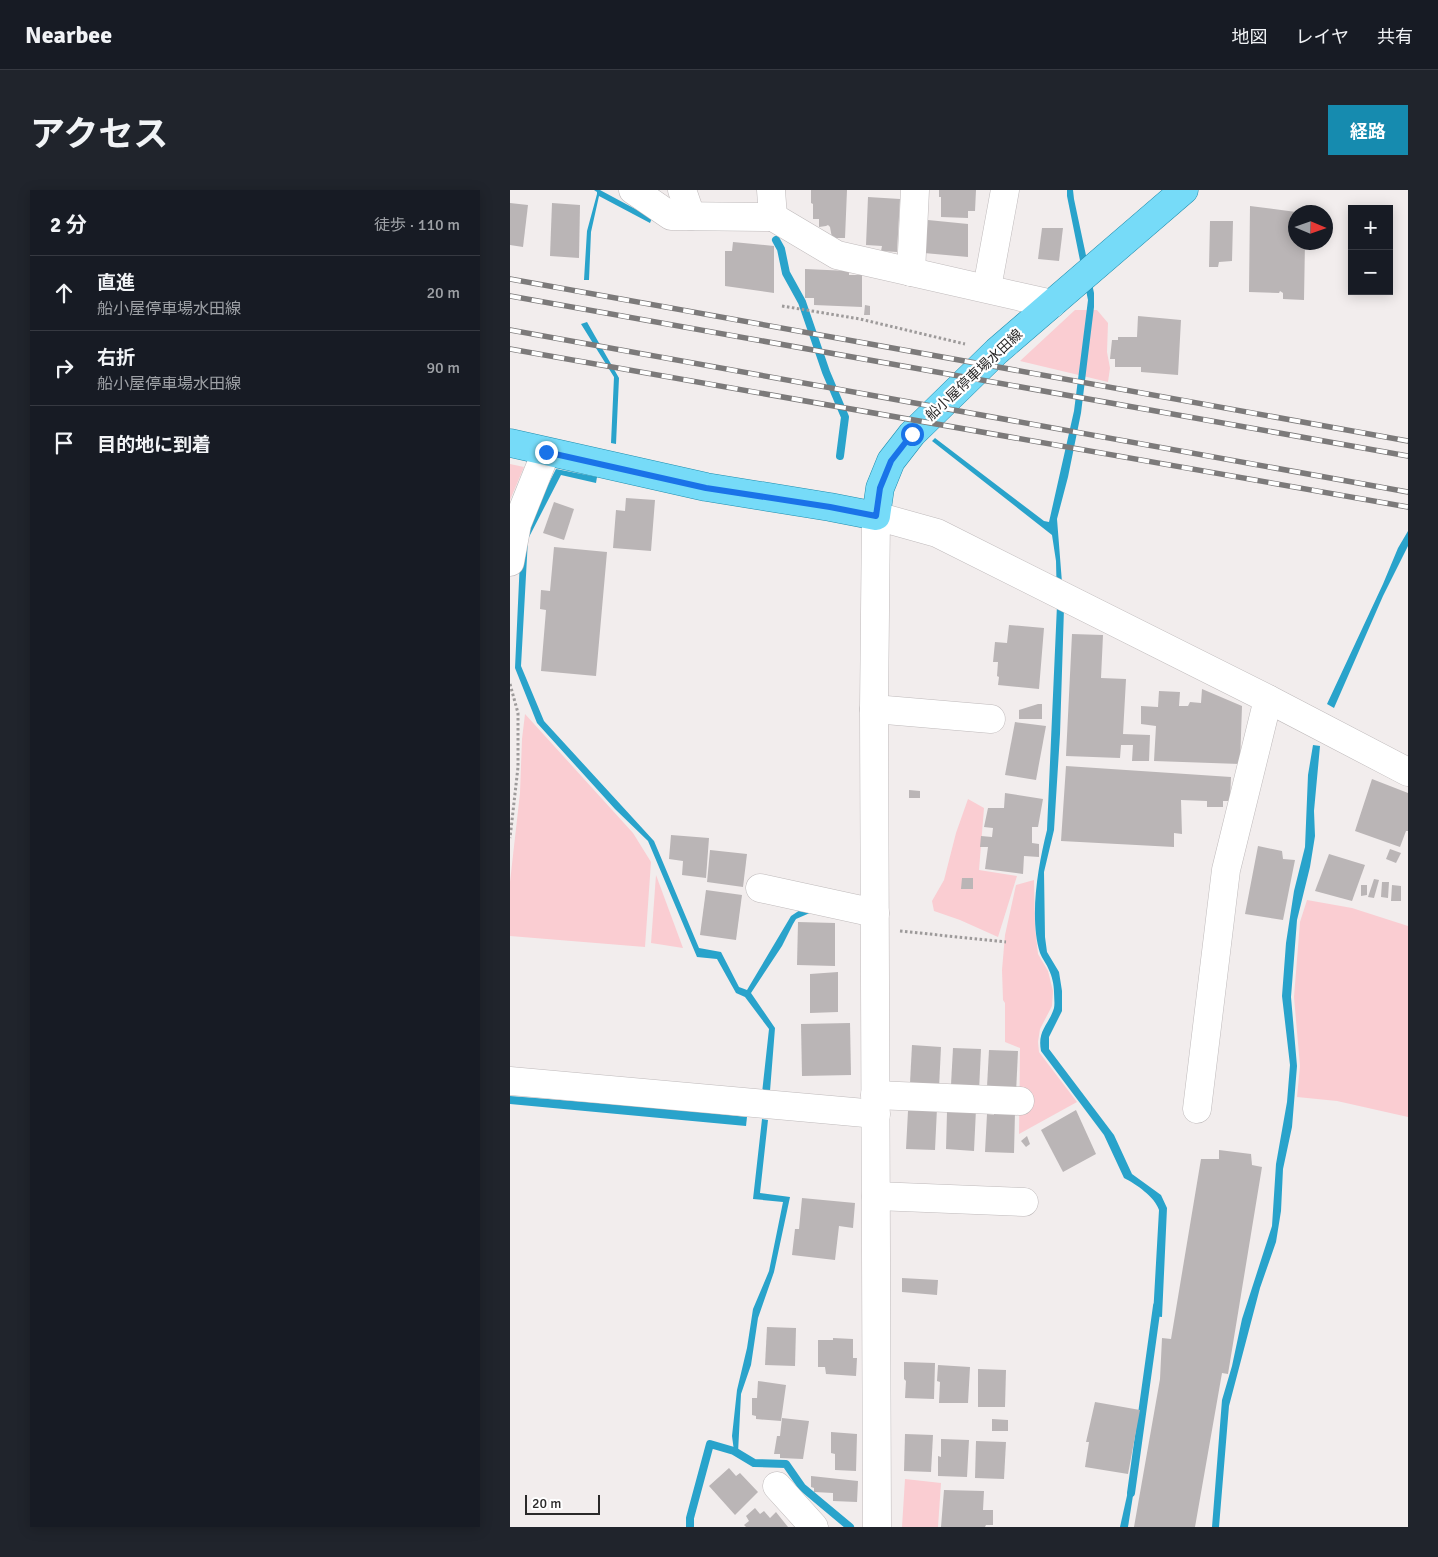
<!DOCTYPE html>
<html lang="ja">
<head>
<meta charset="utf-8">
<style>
	:root { --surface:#171b24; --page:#20242c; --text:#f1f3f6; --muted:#9ea1a6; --line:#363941; --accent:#168baf }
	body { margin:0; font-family:Signika,"Noto Sans JP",sans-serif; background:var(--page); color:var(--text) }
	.controls { position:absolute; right:15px; top:15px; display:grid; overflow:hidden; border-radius:0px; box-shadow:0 2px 12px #0003 }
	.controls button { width:45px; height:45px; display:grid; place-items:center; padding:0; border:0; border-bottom:1px solid var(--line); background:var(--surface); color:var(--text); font:25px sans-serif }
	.compass { position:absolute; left:778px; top:15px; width:45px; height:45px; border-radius:50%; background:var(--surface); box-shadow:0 2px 12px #0003; rotate:92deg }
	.scale { position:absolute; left:15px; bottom:12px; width:75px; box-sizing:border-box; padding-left:5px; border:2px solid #2a2929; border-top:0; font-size:14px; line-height:18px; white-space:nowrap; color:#2a2929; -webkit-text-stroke:4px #fff; paint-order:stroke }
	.stop { position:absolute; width:15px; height:15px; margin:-11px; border:4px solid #1a73e8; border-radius:50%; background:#fff }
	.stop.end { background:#1a73e8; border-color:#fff; box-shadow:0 1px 5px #0008 }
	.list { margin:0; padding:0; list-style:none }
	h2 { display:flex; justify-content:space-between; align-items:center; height:65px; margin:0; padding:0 20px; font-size:21px }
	h2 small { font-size:16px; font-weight:400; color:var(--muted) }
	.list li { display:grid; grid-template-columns:32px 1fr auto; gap:15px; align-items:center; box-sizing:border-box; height:75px; padding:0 20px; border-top:1px solid var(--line) }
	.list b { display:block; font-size:19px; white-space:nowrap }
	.list p { margin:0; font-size:16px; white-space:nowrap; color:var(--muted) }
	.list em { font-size:16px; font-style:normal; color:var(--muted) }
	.icon { flex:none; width:28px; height:28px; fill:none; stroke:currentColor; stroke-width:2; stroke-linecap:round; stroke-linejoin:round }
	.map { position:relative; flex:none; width:898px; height:1337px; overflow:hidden; border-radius:0px }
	header { display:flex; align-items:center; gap:30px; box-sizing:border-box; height:70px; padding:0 25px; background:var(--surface); border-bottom:1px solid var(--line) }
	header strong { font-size:24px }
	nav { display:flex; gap:28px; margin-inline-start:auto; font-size:18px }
	.intro { display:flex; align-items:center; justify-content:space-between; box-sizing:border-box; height:120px; padding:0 30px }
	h1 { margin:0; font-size:35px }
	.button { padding:12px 22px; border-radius:0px; background:var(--accent); color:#fff; font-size:18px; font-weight:700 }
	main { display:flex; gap:30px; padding:0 30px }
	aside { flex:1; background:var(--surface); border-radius:0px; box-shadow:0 2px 12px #0003 }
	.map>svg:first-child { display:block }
</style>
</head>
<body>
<header>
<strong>Nearbee</strong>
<nav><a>地図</a><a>レイヤ</a><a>共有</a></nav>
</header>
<div class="intro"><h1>アクセス</h1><a class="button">経路</a></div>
<main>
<aside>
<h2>2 分<small>徒歩 · 110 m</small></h2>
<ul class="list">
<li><svg class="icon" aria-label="ahead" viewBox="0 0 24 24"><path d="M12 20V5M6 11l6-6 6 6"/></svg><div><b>直進</b><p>船小屋停車場水田線</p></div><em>20 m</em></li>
<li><svg class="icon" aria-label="right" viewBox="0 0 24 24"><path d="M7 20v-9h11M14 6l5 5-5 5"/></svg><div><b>右折</b><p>船小屋停車場水田線</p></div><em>90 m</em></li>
<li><svg class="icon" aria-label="arrive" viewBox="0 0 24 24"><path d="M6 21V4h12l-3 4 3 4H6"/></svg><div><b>目的地に到着</b></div></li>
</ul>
</aside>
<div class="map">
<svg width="898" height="1337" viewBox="0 0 898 1337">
	<rect width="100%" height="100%" fill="#f2eded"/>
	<!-- green -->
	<g fill="#facdd2">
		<path d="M565,120H587L598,133L597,162L600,178L598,192L510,171Z"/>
		<path d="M0,274L14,277L0,310Z"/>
		<path d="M15,524L123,643L141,672L135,757L0,746V692L10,603L12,549Z"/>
		<path d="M458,609L474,618L469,680L507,686L488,747L450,730L424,721L422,711L434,690L446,643Z"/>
		<path d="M146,685L173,758L141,753Z"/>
		<path d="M524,690L525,737L528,764L538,781L543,801L542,816L530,839L528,852L529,862L567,912L509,944L510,858L495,852V813L493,810L492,780L495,745L506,695Z"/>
		<path d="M797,710L842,718L898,736V927L827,911L787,907L790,876L784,807L790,732Z"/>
		<path d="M395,1289L431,1293L428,1337H392Z"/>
	</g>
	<!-- water -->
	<g fill="#29a3cb">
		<path d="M84,0H90L142,28L140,33L89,6L81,42L79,90H74L77,41L87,4V2Z"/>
		<path d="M557,0H563L564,9L584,103V117L571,223L558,287L547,329L554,418L550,544L544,640L534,682L535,747L537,762L549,782L552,801V821L539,847V859L604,945L622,984L651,1005L657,1018L652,1127L643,1126L649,1020C645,1007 626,994 614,988L594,945L531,861C527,840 539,835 544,818C545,813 544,807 544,802C544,795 542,786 539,780C537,774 532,769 530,763C519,727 528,676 537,640L547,415L546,371L542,345L422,251L425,248L534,331L539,332L564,221L578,110L557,6Z"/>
		<path d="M77,132L109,188L106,254L101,253L104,187L71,134Z"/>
		<path d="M46,279L87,287L86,293L51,285L18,349L11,476L34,531L144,651L189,758L211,762L229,797L237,800L281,726L290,720L302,722L286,729L283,734L272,756L241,803L265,838L260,901L252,903L259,839L235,807L226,803L207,769L187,767L138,651L105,619L27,533L5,478L11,348Z"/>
		<path d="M898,341V356L873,406L824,518L817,514L873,394L888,358Z"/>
		<path d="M803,555L810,556L804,621L805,646L800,677L787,730L781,807L787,876L782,937L773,979L771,1021L766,1052L750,1098L719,1216L709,1337H702L712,1210L722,1176L732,1129L762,1036L766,974L777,912L780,875L772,806L776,753L784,701L795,657L798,585Z"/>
		<path d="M0,906L164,919L237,927L236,936L0,914Z"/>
		<path d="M252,929L258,930L250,1003L280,1007L264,1082L248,1128L241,1175L231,1204L228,1263L224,1261L222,1246L227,1200L237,1158L243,1119L259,1081L273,1012L243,1009Z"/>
		<path d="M620,1292L625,1293L618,1337H610Z"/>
	</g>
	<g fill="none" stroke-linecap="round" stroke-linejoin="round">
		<!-- stream -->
		<g stroke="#29a3cb" stroke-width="8">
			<path d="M266,50L271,59L276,83L292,112L316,182L335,227L330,266"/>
			<path d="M621,1303L647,1116"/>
			<path d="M180,1337V1328L200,1254L224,1261L244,1273L276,1274L292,1297L340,1337"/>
		</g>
	</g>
	<!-- building -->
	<g fill="#bab5b6">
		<path d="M301,0H337L335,48H322L320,37L318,35L316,36L309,37V29H303V14L301,13Z"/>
		<path d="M429,0H466L465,21H458V28L431,27V7H429Z"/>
		<path d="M358,7L390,9L387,62L371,61L372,56L356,55Z"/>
		<path d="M0,13L18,15L13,57L0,55Z"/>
		<path d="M42,13L70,15L69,68L40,66Z"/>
		<path d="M740,16L786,22V52H795L794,110L773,109V103L770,101L769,103L739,102Z"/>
		<path d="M418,30L458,34V67L414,63Z"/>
		<path d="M700,31H723L722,71L709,72L708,77H699Z"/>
		<path d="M532,38H553L549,71L528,69Z"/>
		<path d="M223,52L264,56V103L215,96V61H222Z"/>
		<path d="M295,79L339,81V85H352V117L304,115V108H295Z"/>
		<path d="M355,115L360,116V125H354Z"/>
		<path d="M628,126L671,130L668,185L631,182V177H605V169H600L602,150H608V147H627Z"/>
		<path d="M116,308L145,310L141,361L103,358L106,320L115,321Z"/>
		<path d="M44,312L64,319L54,350L33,343Z"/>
		<path d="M44,357L97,362L86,486L31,481L36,420L30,419L31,400L40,401Z"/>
		<path d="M499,435L534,438L529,499L488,495L489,487L487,486L488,472H483L485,452L497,453Z"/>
		<path d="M562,444L593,445L591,488L616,489L613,544L640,545L639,571H622L623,555H611L610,568L556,566Z"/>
		<path d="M692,499L732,516L730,574L644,571L646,536L631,534V516L648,517L649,501L670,502L669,516H678L680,512L691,513Z"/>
		<path d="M528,514H532V529H509V520Z"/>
		<path d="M505,532L536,536L526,590L495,585Z"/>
		<path d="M556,576L721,587L720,611H713V617H697V611L671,610L672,644L664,643V657L551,651Z"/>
		<path d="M862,589L898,603V641H896L890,657L845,641Z"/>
		<path d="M399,600L410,601V608H399Z"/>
		<path d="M495,603L533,609L528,637H522V653L529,654V667L514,666L513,684L475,679L478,657H470L471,646L482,647L483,638L474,637L478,618H494Z"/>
		<path d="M161,645L199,648L196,688L172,685L173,671L159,669Z"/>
		<path d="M748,656L772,661L773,669L785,670L773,730L735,724Z"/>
		<path d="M880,659L891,663L886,673L876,669Z"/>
		<path d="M200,660L237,664L233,697L197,692Z"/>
		<path d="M819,664L855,675L842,711L805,701Z"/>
		<path d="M452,688H463V699H451Z"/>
		<path d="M864,689L869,690L864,708L858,707Z"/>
		<path d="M872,692H879L878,708L871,707Z"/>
		<path d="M851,695H857V705L851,706Z"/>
		<path d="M882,695L891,696V711H881Z"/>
		<path d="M196,700L232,705L226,750L190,745Z"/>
		<path d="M288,732L325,733V776L287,775Z"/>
		<path d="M328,782V822L300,823V784Z"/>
		<path d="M340,833L341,885L292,886L291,834Z"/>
		<path d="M402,855L431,857L429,898L400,893Z"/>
		<path d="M443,858L471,859L469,901L441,895Z"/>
		<path d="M479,860L508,861L506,903L477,897Z"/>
		<path d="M405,917L427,918L425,960L396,959L398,921H405Z"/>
		<path d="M445,918L466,919L464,961L436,959L437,922H444Z"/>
		<path d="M566,920L586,964L553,982L531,940Z"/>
		<path d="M484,921L505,922L504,963L475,962L477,924L484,925Z"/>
		<path d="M517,946L520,954L516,957L511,951Z"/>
		<path d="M709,960L741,964L742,975L752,977L718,1184L712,1183L685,1337H624L650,1189L652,1148L661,1149L691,969H709Z"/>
		<path d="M292,1008L345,1013L343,1038L329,1036L325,1070L282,1065L285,1039H289Z"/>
		<path d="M392,1088L428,1090L427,1105L392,1102Z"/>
		<path d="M257,1137L286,1138L285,1176L255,1175Z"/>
		<path d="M323,1148L343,1149V1168H347L346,1186L316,1184L315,1177H308V1150H323Z"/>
		<path d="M394,1172L425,1173L424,1209L395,1208L396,1191L394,1189Z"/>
		<path d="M428,1175L460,1177L458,1213H429L430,1192L427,1191Z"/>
		<path d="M468,1179L496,1180L495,1217H468Z"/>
		<path d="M248,1191L276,1195L271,1231L246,1229V1226L242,1225V1208H247Z"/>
		<path d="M585,1212L630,1220L618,1284L575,1277L579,1252H576Z"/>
		<path d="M272,1228L299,1231L293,1269L270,1268V1264H264L267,1246H270Z"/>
		<path d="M482,1229L498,1230V1241H482Z"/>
		<path d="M321,1242L347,1244L346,1281L325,1280V1264L321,1263Z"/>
		<path d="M395,1244L423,1245L421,1282L394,1281Z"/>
		<path d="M431,1249L459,1250L457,1287L428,1286V1266L431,1267Z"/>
		<path d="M466,1251L496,1252L494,1289L465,1288Z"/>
		<path d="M219,1278L226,1286L230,1283L248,1302L225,1325L199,1296Z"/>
		<path d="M301,1286L348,1291L347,1312L323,1311V1303L304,1302V1298L301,1297Z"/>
		<path d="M434,1300L474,1301L473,1320H483V1335H476L475,1337H431Z"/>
		<path d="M245,1318L250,1324L254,1321L260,1328L266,1322L278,1337H236L234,1335L239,1331L236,1326Z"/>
	</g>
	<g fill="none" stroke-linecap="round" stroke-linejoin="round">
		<!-- minor casing -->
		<g stroke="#bfbabb" stroke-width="29">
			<g id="minor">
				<path d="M123,0L161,26L263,27L261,0"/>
				<path d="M172,0L181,26"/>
				<path d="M263,27L327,65L542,114"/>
				<path d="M401,82L405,0"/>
				<path d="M477,98L495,0"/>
				<path d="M0,372L7,334L36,262"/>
				<path d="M364,519L481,529"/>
				<path d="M250,698L365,723"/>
				<path d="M0,891L366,924"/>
				<path d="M365,905L510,911"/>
				<path d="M687,919L716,680L758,509"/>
				<path d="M366,1006L514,1012"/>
				<path d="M267,1296L304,1337"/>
				<path d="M367,1337L364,519L366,326L427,343L758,509L898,582"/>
			</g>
		</g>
		<!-- major casing -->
		<g stroke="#208dad" stroke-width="29">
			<path id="major" d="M0,253L196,297L320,317L366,326L370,298L381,271L402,244L487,161L674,0"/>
		</g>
		<!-- path -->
		<g stroke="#9d9a9a" stroke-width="3" stroke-dasharray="2.5 2.5" stroke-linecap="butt">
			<path d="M272,116L350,129L455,154"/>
			<path d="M0,494L8,523V577L0,648"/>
			<path d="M390,741L496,752"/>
		</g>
		<!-- minor -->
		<use href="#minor" stroke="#fff" stroke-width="28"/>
		<!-- major -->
		<use href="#major" stroke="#76dbf8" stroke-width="28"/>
		<!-- rail casing -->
		<g stroke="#7c7a7a" stroke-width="5.5">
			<g id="rail">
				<path d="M0,89L898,251"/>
				<path d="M0,106L898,266"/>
				<path d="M0,140L898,302"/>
				<path d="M0,159L898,317"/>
			</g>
		</g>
		<!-- rail -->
		<use href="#rail" stroke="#fff" stroke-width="4" stroke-dasharray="11" stroke-linecap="butt"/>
	</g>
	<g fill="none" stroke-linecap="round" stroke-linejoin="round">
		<!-- route -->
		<path stroke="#1a73e8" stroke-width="6" d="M36,262L196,298L320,317L366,326L370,298L381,271L402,244"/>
	</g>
	<g text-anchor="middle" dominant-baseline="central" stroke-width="4.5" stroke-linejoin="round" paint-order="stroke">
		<!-- street labels -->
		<g font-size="14" fill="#2a2929" stroke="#fff">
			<text transform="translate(464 185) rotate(-43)">船小屋停車場水田線</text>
		</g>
	</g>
</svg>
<div class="controls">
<button>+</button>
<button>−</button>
</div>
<svg class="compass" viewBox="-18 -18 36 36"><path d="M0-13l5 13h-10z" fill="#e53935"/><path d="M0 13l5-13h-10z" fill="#9ea1a6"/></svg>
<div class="scale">20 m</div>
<div class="stop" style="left:402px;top:244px"></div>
<div class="stop end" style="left:36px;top:262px"></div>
</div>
</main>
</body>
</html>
